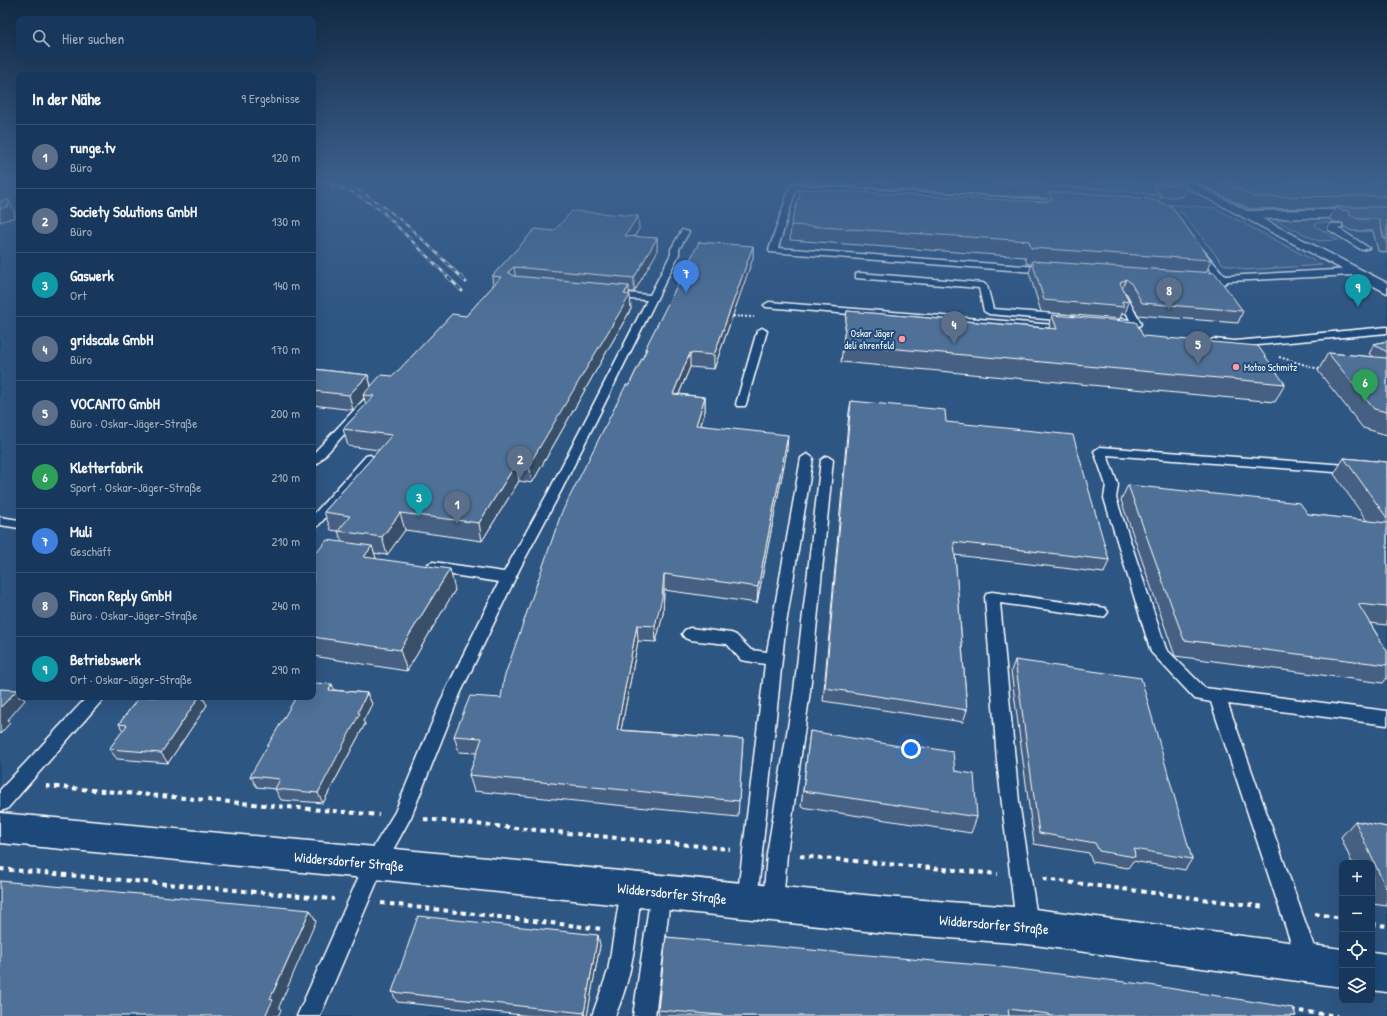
<!DOCTYPE html>
<html lang="de">
<head>
<meta charset="utf-8">
<style>
	:root { --surface:#17385c; --page:#203f62; --text:#f1f3f6; --muted:#9eacbb; --line:#365272; --accent:#bca0f2 }
	body { margin:0; font-family:"Patrick Hand",sans-serif; background:var(--page); color:var(--text) }
	.controls { position:absolute; right:12px; bottom:12px; display:grid; overflow:hidden; border-radius:8px; box-shadow:0 4px 16px #0002 }
	.controls button { width:36px; height:36px; display:grid; place-items:center; padding:0; border:0; border-bottom:1px solid var(--line); background:var(--surface); color:var(--text); font:20px sans-serif }
	.you { position:absolute; left:911px; top:749px; width:14px; height:14px; margin:-10px; border:3px solid #fff; border-radius:50%; background:#1a73e8; box-shadow:0 0 0 6px #1a73e833 }
	.badge { display:grid; place-items:center; width:26px; height:26px; border-radius:50%; background:var(--accent); color:#fff; font-size:13px; font-weight:700 }
	.pin { position:absolute; translate:-50% -33px; filter:drop-shadow(0 1px 2px #0008) }
	.pin::after { content:''; position:absolute; top:21px; width:14px; height:12px; background:inherit; clip-path:polygon(0 0,100% 0,50% 100%) }
	.list { margin:0; padding:0; list-style:none }
	h2 { display:flex; justify-content:space-between; align-items:center; height:52px; margin:0; padding:0 16px; font-size:17px }
	h2 small { font-size:13px; font-weight:400; color:var(--muted) }
	.list li { display:grid; grid-template-columns:26px 1fr auto; gap:12px; align-items:center; box-sizing:border-box; height:64px; padding:0 16px; border-top:1px solid var(--line) }
	.list b { display:block; font-size:15px; white-space:nowrap }
	.list p { margin:0; font-size:13px; white-space:nowrap; color:var(--muted) }
	.list em { font-size:13px; font-style:normal; color:var(--muted) }
	.icon { flex:none; width:22px; height:22px; fill:none; stroke:currentColor; stroke-width:2; stroke-linecap:round; stroke-linejoin:round }
	.map { position:relative; flex:none; width:1387px; height:1016px; overflow:hidden }
	.search { position:absolute; background:var(--surface); box-shadow:0 4px 16px #0002; left:16px; top:16px; width:300px; height:44px; display:flex; align-items:center; gap:10px; box-sizing:border-box; padding:0 14px; border-radius:8px; color:var(--muted); font-size:15px }
	.panel { position:absolute; background:var(--surface); box-shadow:0 4px 16px #0002; left:16px; top:72px; width:300px; height:628px; border-radius:8px }
	.map>svg:first-child { display:block }
</style>
</head>
<body>
<div class="map">
<svg width="1387" height="1016" viewBox="0 0 1387 1016">
	<rect width="100%" height="100%" fill="#1f4a7a"/>
	<filter id="ink" filterUnits="userSpaceOnUse"><feTurbulence type="fractalNoise" baseFrequency=".025" numOctaves="2"/><feDisplacementMap in="SourceGraphic" scale="8" xChannelSelector="R" yChannelSelector="G"/><feConvolveMatrix kernelMatrix="1 2 1 2 8 2 1 2 1" color-interpolation-filters="sRGB"/></filter>
	<g filter="url(#ink)">
		<!-- built -->
		<path fill="#2e5683" fill-rule="evenodd" d="M0,182H19V697H313V182H1387V1016H0ZM1342,863H1372V1001H1342Z"/>
		<!-- green -->
		<g fill="#3c618b" stroke="#9eb0c5">
			<path d="M1162,204L1215,208L1322,265L1246,270L1223,264L1182,213L1165,208Z"/>
			<path d="M1327,218L1335,222L1317,223L1315,224L1316,226L1338,240L1318,241L1273,219Z"/>
		</g>
		<g fill="none" stroke-linecap="round" stroke-linejoin="round">
			<!-- service casing -->
			<g stroke="#fff" stroke-width="3">
				<g id="service">
					<path d="M793,185L1063,201L1067,203L1063,205L796,189L778,248L1051,268V272L1048,273L770,252L769,250L790,187Z"/>
					<path d="M1331,224H1342V228H1338L1369,248L1362,250L1329,230L1328,228Z"/>
					<path d="M682,230L689,232L679,249V254L561,491L520,568L460,694L411,817L382,870L320,1016H297L368,856L395,812L444,694L499,582L433,572L428,570L426,567L428,564L433,562L504,572L549,491L647,300L613,298L609,295L613,292L650,295L671,254V249Z"/>
					<path d="M1195,248H1201L1225,276L1353,269L1357,272L1353,275L1228,281L1224,284C1216,281 1208,284 1200,282V278L1216,277L1195,252Z"/>
					<path d="M859,273L983,283L987,286L993,309L1070,315L1075,318L1070,321L989,314L984,311L979,288L856,278V274Z"/>
					<path d="M1122,292L1126,295L1141,324L1139,326L1121,325L1116,322L1121,319L1130,320L1118,295Z"/>
					<path d="M769,302L1066,326L1071,329L1066,332L766,307L764,305Z"/>
					<path d="M1387,327V333L1235,347L1213,345L1208,342L1213,339L1235,341Z"/>
					<path d="M762,328L767,331L746,404L745,406H737L736,404L757,331Z"/>
					<path d="M377,389L381,390L382,392L381,394L317,464L313,465V454L373,390Z"/>
					<path d="M1100,447L1387,468V476L1107,455L1118,485L1116,498L1166,649L1205,688L1387,711V725L1228,704L1319,961L1316,969L1308,972L1300,969L1297,961L1211,702L1195,699L1151,652L1104,498L1106,485L1094,451Z"/>
					<path d="M807,454L813,458L785,630L757,901L754,908L747,911L740,908L737,901L765,664L741,660L727,644L690,640L685,638L682,634L685,630L690,628L731,633L736,635L751,650L767,652L801,458Z"/>
					<path d="M370,455L376,459L374,462L318,526L313,527V515L366,456Z"/>
					<path d="M827,456L833,460L810,691L787,854L783,903L780,910L773,913L766,910L763,903L767,854L794,691L821,460Z"/>
					<path d="M0,517L19,520V528L0,525Z"/>
					<path d="M992,592L1100,607L1105,608L1108,612L1105,616L1100,617L1000,603L1019,802L1038,924L1034,931L1027,935L1020,931L1016,924L997,761L985,597L987,593Z"/>
					<path d="M87,697H105L7,809L0,811V790Z"/>
					<path d="M631,879L638,882L641,889C637,932 633,976 615,1016H592L608,971L621,889L624,882Z"/>
					<path d="M661,882L668,885L671,892L655,1016H633L651,892L654,885Z"/>
				</g>
			</g>
			<!-- minor casing -->
			<g stroke="#fff" stroke-width="3">
				<path id="minor" d="M1387,209V217L1246,219L1240,215L1246,211Z"/>
			</g>
			<!-- tertiary casing -->
			<g stroke="#fff" stroke-width="3">
				<path id="tertiary" d="M1177,182H1191L1387,283V293Z"/>
			</g>
			<!-- secondary casing -->
			<g stroke="#fff" stroke-width="3">
				<g id="secondary">
					<path d="M0,813L375,847L885,897L1027,908L1342,949V987L1027,944L885,933L375,879L0,843Z"/>
					<path d="M1372,952L1387,954V992L1372,990Z"/>
				</g>
			</g>
			<!-- path-far1 -->
			<g stroke="#fff" stroke-width="2" stroke-dasharray="2 2" stroke-linecap="butt">
				<path d="M729,316L754,317"/>
				<path d="M1279,357L1322,370"/>
			</g>
			<!-- path -->
			<g stroke="#fff" stroke-width="4" stroke-dasharray="4.5 4.5" stroke-linecap="butt">
				<path d="M46,786L379,815"/>
				<path d="M424,819L730,849"/>
				<path d="M800,856L998,874"/>
				<path d="M0,869L334,899"/>
				<path d="M1043,879L1266,907"/>
				<path d="M381,903L602,929"/>
				<path d="M1315,914L1342,918"/>
				<path d="M1372,924L1387,926"/>
				<path d="M1291,1010L1338,1016"/>
			</g>
			<!-- service -->
			<use href="#service" fill="#1f4a7a" fill-rule="evenodd"/>
			<!-- minor -->
			<use href="#minor" fill="#1f4a7a" fill-rule="evenodd"/>
			<!-- tertiary -->
			<use href="#tertiary" fill="#1f4a7a" fill-rule="evenodd"/>
			<!-- secondary -->
			<use href="#secondary" fill="#1f4a7a" fill-rule="evenodd"/>
			<!-- rail-far1 casing -->
			<g stroke="#fff" stroke-width="2.5">
				<g id="rail-far1">
					<path d="M326,182L354,193L382,211L449,278"/>
					<path d="M352,187C395,209 428,245 462,278"/>
				</g>
			</g>
			<!-- rail casing -->
			<g stroke="#fff" stroke-width="3">
				<g id="rail">
					<path d="M448,277L462,291"/>
					<path d="M461,277L466,282"/>
				</g>
			</g>
			<!-- rail-far1 -->
			<use href="#rail-far1" stroke="#1f4a7a" stroke-width="1.5" stroke-dasharray="5" stroke-linecap="butt"/>
			<!-- rail -->
			<use href="#rail" stroke="#1f4a7a" stroke-width="2" stroke-dasharray="6" stroke-linecap="butt"/>
		</g>
		<!-- wall -->
		<g fill="#456182" stroke="#fff">
			<path d="M789,182H1183L1188,185L1183,197H1161L1159,202L1211,260L1206,273L1243,311L1238,323L1138,315L1127,294L1125,292L1129,302L1125,314L1122,313L1120,319L1041,312L1029,272L1032,264H1027L1025,257L790,240L791,225L1046,202L1047,198L804,184V183Z"/>
			<path d="M1197,182H1387V253L1378,251L1373,231H1352L1344,227L1343,223L1335,222L1329,219L1335,208L1250,209L1197,183Z"/>
			<path d="M638,216L639,229L634,237L657,238V252L634,292H629L631,309L532,483L519,481L482,541L405,530L387,555L374,553L376,559L455,590L407,671L313,656V550L318,551L342,542L338,531L331,530L324,512L379,450L348,446L343,429L366,405L364,398L353,410L313,405V369L368,375L371,386L393,376L466,316L493,286L492,276L554,231Z"/>
			<path d="M753,246V258L714,369L690,367L679,394L705,397V411L701,425L787,450L757,603L664,590L663,614L656,642L638,641L621,730L743,739L738,817L474,791L469,775L477,753L459,752L454,736L501,698L629,385L645,353V349Z"/>
			<path d="M847,311L1049,328L1052,315L1143,336L1285,384L1275,402L841,362Z"/>
			<path d="M1387,341V435L1363,428L1318,371L1328,353L1374,357L1369,354L1374,344Z"/>
			<path d="M851,401L946,422L1109,560L1104,573L955,555L967,710L963,722L823,701L849,412Z"/>
			<path d="M1344,458L1387,462V625L1370,623L1387,651V678L1383,683L1175,656L1121,500L1128,485L1308,514L1367,521L1334,474Z"/>
			<path d="M1015,660L1192,859L1185,870L1133,861L1128,868L1092,862L1089,853L1034,844L1011,671Z"/>
			<path d="M334,690L367,693L372,704L363,721L365,724L323,803L281,800L275,789L257,787L250,776Z"/>
			<path d="M139,697H202L207,705L168,763L117,759L109,749L123,731L119,724Z"/>
			<path d="M810,731L955,771L977,817L971,833L801,807Z"/>
			<path d="M1355,821L1387,827V906L1372,904V863H1352L1341,837Z"/>
			<path d="M666,937L1296,1016H659L658,1010Z"/>
			<path d="M600,945L587,1016H532L397,1002L392,992Z"/>
		</g>
		<!-- shaded-wall -->
		<g fill="#384f6a" stroke="#fff">
			<path d="M9,200L14,211L15,217L0,222V209Z"/>
			<path d="M638,216L639,229L625,249V236Z"/>
			<path d="M657,238V252L634,292V278Z"/>
			<path d="M753,246V258L714,369V355Z"/>
			<path d="M514,267L516,282L508,272Z"/>
			<path d="M1126,279L1122,290L1120,283Z"/>
			<path d="M629,286V296L630,295L631,309L532,483L529,465Z"/>
			<path d="M690,353V367L673,408V394Z"/>
			<path d="M368,375L372,390L363,395L364,398L353,410L349,395Z"/>
			<path d="M705,397V411L696,439V425Z"/>
			<path d="M788,435L787,450L757,603L758,587Z"/>
			<path d="M516,464L519,481L482,541L479,523Z"/>
			<path d="M400,513L405,530L387,555L382,537Z"/>
			<path d="M372,546L379,567L364,557Z"/>
			<path d="M450,569L455,590L407,671L400,650Z"/>
			<path d="M664,574V590L663,614L656,642L655,626Z"/>
			<path d="M637,625L638,641L618,746L617,730Z"/>
			<path d="M332,684L336,695L329,690Z"/>
			<path d="M17,690L19,693V697H22L25,700L7,721L10,723L0,734V708Z"/>
			<path d="M367,693L372,704L363,721L365,724L323,803L318,793Z"/>
			<path d="M199,697H202L207,705L168,763L161,753Z"/>
			<path d="M310,910L316,921L279,1007L281,1010L278,1016H265L270,999Z"/>
			<path d="M598,935L600,945L587,1016H585L584,1013Z"/>
		</g>
		<!-- building -->
		<g fill="#507197" stroke="#fff">
			<path d="M971,182H1183L1188,185H1153L1161,196L1120,190Z"/>
			<path d="M1222,182H1387V196L1255,197Z"/>
			<path d="M801,189L1047,202L1052,199L1048,192L1113,195L1149,199L1171,206L1211,260L1031,248L1029,241L791,225Z"/>
			<path d="M9,200V206L0,209V201Z"/>
			<path d="M1335,207H1387V239H1384L1379,219H1358L1350,215L1349,211L1341,210Z"/>
			<path d="M572,211L638,216L625,236L657,238L634,278L514,267L508,272L514,276L629,286L624,294L630,295L529,465L516,464L479,523L400,513L382,537L338,531L350,516L324,512L392,435L343,429L374,396L363,395L381,375L393,376L452,314L466,316L501,277L492,276L535,229L554,231Z"/>
			<path d="M699,242L753,246L714,355L690,353L673,394L705,397L696,425L788,435L758,587L664,574L662,598L655,626L637,625L617,730L743,739L739,801L469,775L482,738L454,736L470,696L501,698L504,678L561,514L626,385H629L647,349H645Z"/>
			<path d="M1032,261L1215,273L1243,311L1142,303L1131,283L1126,279L1120,283L1129,302L1122,301L1124,307L1044,300Z"/>
			<path d="M847,311L1057,329L1052,315L1136,322L1143,336L1258,346L1285,384L843,344Z"/>
			<path d="M1387,341V352L1374,344Z"/>
			<path d="M1328,353L1387,358V412L1374,409Z"/>
			<path d="M313,369L368,375L349,395L313,391Z"/>
			<path d="M851,401L945,410L946,422L1073,435L1109,560L954,542L967,710L825,688Z"/>
			<path d="M1344,458L1387,462V518Z"/>
			<path d="M1128,485L1300,503L1308,514L1387,523V607L1358,604L1387,651V665L1184,640Z"/>
			<path d="M327,540L372,546L364,557L450,569L400,650L313,637V550L318,551Z"/>
			<path d="M1015,660L1141,678L1192,859L1134,849L1135,857L1099,851L1095,843L1039,833Z"/>
			<path d="M313,683L332,684L329,690L367,693L358,712L360,713L318,793L275,789L280,779L250,776L296,697H313Z"/>
			<path d="M0,689L17,690L0,708Z"/>
			<path d="M139,697H199L161,753L109,749L127,725L119,724Z"/>
			<path d="M810,731L917,749L923,747L953,752L955,771L974,774L977,817L803,791Z"/>
			<path d="M1355,821L1387,827V888H1386Z"/>
			<path d="M0,881L310,910L270,999L273,1000L265,1016H0Z"/>
			<path d="M418,916L598,935L584,1013L392,992Z"/>
			<path d="M666,937L1001,967L1149,985L1293,1008L1296,1016H1050L1049,1014L1008,1009L1009,1016H721V1015L658,1010Z"/>
		</g>
	</g>
	<!-- sky -->
	<linearGradient id="sky" x2="0" y2="1"><stop stop-color="#112943"/><stop offset="0.56" stop-color="#3c608d"/><stop offset="1" stop-color="#3c608d" stop-opacity="0"/></linearGradient>
	<rect width="1387" height="324" fill="url(#sky)"/>
	<!-- markers -->
	<g fill="#ff9aa2" stroke="#1f4a7a" stroke-width="1.5">
		<circle cx="902" cy="339" r="4"/>
		<circle cx="1236" cy="367" r="4"/>
	</g>
	<g text-anchor="middle" dominant-baseline="central" stroke-width="4" stroke-linejoin="round" paint-order="stroke">
		<!-- far-poi labels -->
		<g font-size="10" fill="#fff" stroke="#1f4a7a" text-anchor="end">
			<text x="894" y="333">Oskar Jäger<tspan x="894" dy="12">deli ehrenfeld</tspan></text>
			<text x="1244" y="367" text-anchor="start">Motoo Schmitz</text>
		</g>
		<!-- near-street labels -->
		<g font-size="14" fill="#fff" stroke="#1f4a7a">
			<text transform="translate(349 861) rotate(5)">Widdersdorfer Straße</text>
			<text transform="translate(672 893) rotate(6)">Widdersdorfer Straße</text>
			<text transform="translate(994 924) rotate(5)">Widdersdorfer Straße</text>
		</g>
	</g>
</svg>
<div class="controls">
<button>+</button>
<button>−</button>
<button><svg class="icon" aria-label="locate" viewBox="0 0 24 24"><circle cx="12" cy="12" r="6"/><path d="M12 2v4M12 18v4M2 12h4M18 12h4"/></svg></button>
<button><svg class="icon" aria-label="layers" viewBox="0 0 24 24"><path d="M12 4l9 5-9 5-9-5zM3 14l9 5 9-5"/></svg></button>
</div>
<div class="you"></div>
<div class="pin badge" style="left:457px;top:524px;background:#5c6f8a">1</div>
<div class="pin badge" style="left:520px;top:479px;background:#5c6f8a">2</div>
<div class="pin badge" style="left:419px;top:517px;background:#0f9aa8">3</div>
<div class="pin badge" style="left:954px;top:344px;background:#5c6f8a">4</div>
<div class="pin badge" style="left:1198px;top:364px;background:#5c6f8a">5</div>
<div class="pin badge" style="left:1365px;top:402px;background:#2e9e5b">6</div>
<div class="pin badge" style="left:686px;top:293px;background:#3f7fe0">7</div>
<div class="pin badge" style="left:1169px;top:310px;background:#5c6f8a">8</div>
<div class="pin badge" style="left:1358px;top:307px;background:#0f9aa8">9</div>
<div class="search"><svg class="icon" aria-label="search" viewBox="0 0 24 24"><circle cx="10" cy="10" r="6"/><path d="M15 15l6 6"/></svg>Hier suchen</div>
<section class="panel">
<h2>In der Nähe<small>9 Ergebnisse</small></h2>
<ul class="list">
<li><span class="badge" style="background:#5c6f8a">1</span><div><b>runge.tv</b><p>Büro</p></div><em>120 m</em></li>
<li><span class="badge" style="background:#5c6f8a">2</span><div><b>Society Solutions GmbH</b><p>Büro</p></div><em>130 m</em></li>
<li><span class="badge" style="background:#0f9aa8">3</span><div><b>Gaswerk</b><p>Ort</p></div><em>140 m</em></li>
<li><span class="badge" style="background:#5c6f8a">4</span><div><b>gridscale GmbH</b><p>Büro</p></div><em>170 m</em></li>
<li><span class="badge" style="background:#5c6f8a">5</span><div><b>VOCANTO GmbH</b><p>Büro · Oskar-Jäger-Straße</p></div><em>200 m</em></li>
<li><span class="badge" style="background:#2e9e5b">6</span><div><b>Kletterfabrik</b><p>Sport · Oskar-Jäger-Straße</p></div><em>210 m</em></li>
<li><span class="badge" style="background:#3f7fe0">7</span><div><b>Muli</b><p>Geschäft</p></div><em>210 m</em></li>
<li><span class="badge" style="background:#5c6f8a">8</span><div><b>Fincon Reply GmbH</b><p>Büro · Oskar-Jäger-Straße</p></div><em>240 m</em></li>
<li><span class="badge" style="background:#0f9aa8">9</span><div><b>Betriebswerk</b><p>Ort · Oskar-Jäger-Straße</p></div><em>290 m</em></li>
</ul>
</section>
</div>
</body>
</html>
